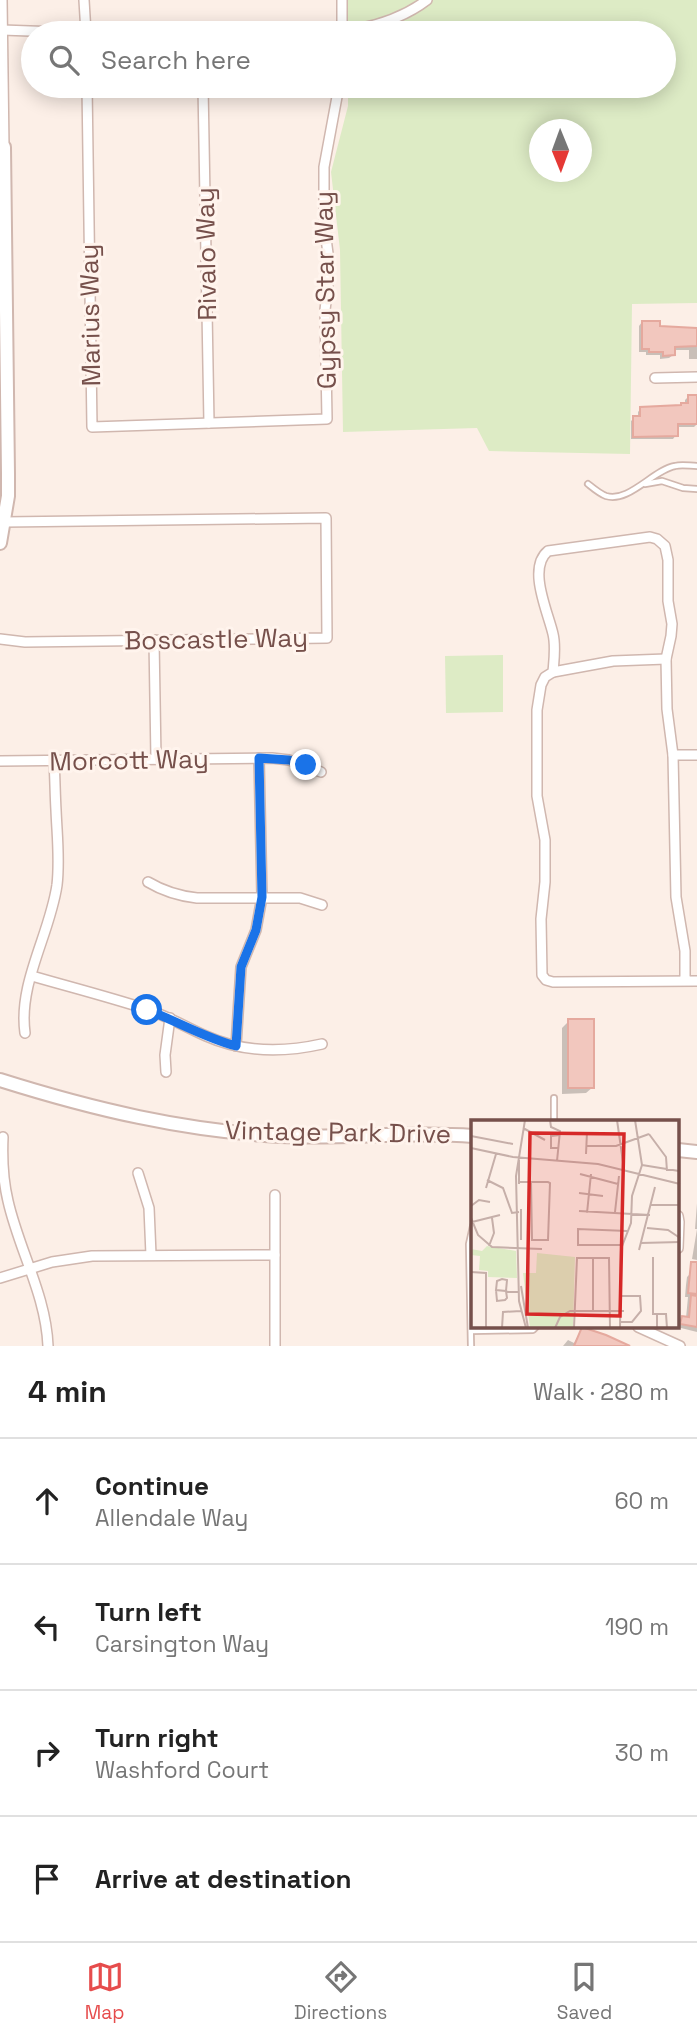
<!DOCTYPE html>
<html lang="en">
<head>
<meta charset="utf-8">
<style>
	:root { --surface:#fff; --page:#f6f6f6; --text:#222; --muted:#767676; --line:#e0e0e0; --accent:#e64c4c }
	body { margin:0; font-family:"Space Grotesk",sans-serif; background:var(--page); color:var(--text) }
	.compass { position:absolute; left:529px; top:119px; width:63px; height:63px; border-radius:50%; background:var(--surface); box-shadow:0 4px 18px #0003; rotate:179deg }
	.stop { position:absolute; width:21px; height:21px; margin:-16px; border:5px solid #1a73e8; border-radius:50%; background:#fff }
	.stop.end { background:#1a73e8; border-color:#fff; box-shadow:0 2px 7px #0008 }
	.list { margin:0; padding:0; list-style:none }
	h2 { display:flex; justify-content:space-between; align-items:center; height:91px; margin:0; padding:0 28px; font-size:30px }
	h2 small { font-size:23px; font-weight:400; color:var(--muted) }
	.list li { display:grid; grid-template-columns:46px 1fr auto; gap:21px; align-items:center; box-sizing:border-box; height:126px; padding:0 28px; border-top:2px solid var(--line) }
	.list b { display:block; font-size:26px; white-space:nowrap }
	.list p { margin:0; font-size:23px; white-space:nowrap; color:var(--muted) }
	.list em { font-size:23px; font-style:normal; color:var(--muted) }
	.icon { flex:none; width:38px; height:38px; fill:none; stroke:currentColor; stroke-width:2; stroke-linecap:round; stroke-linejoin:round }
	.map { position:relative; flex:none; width:697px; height:1346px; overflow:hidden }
	.search { position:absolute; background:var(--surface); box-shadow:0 4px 18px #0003; left:21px; right:21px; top:21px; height:77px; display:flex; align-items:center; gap:18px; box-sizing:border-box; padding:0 24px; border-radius:38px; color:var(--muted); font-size:26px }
	.sheet { height:595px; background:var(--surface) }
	nav { display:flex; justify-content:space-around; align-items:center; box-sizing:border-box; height:98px; border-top:2px solid var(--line); background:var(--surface); font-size:19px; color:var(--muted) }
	nav a { display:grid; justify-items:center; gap:4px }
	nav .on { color:var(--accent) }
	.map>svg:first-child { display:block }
</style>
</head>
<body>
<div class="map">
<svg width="697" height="1346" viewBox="0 0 697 1346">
	<rect width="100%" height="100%" fill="#fcefe7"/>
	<!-- green -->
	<g fill="#ddebc5" fill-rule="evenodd">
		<path d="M348,0H697V303L632,304L630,454L489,451L477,428L343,432L340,250L331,172L348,106V86H664V33H348ZM540,130H582V172H540Z"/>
		<path d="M503,655V712L446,713L445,656Z"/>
	</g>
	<!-- shadow -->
	<g fill="#0003">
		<path d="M642,322L658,328H697V359H689V350H673V355L669,358L660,359V355H646V352H639V326Z"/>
		<path d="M689,396H697V424L694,427H676V435L673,439H631V421L634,418H638V412L641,408L685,405V400Z"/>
		<path d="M569,1021L593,1087L586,1093L562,1094V1028Z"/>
		<path d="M697,1203V1332L677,1327L678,1322L683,1318H686L688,1297H685L686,1285L687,1277L691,1273H694L697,1260L692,1259L697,1229H695Z"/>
		<path d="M582,1328L625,1346H563L568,1340L574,1343Z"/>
	</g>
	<!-- building -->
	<g fill="#f2c7be" stroke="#e5a99e" stroke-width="2">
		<path d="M642,321H660V326L697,328V346L675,347V355L663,356V352H649V349H642Z"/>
		<path d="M688,395H697V424H678V436L633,437V416H640V407L681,405V403H688Z"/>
		<rect x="568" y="1019" width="26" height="69"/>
		<path d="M691,1262H697V1294L688,1293Z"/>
		<path d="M691,1295L697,1296V1327L680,1324L682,1316L689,1317Z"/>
		<path d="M582,1327L606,1335L630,1346H574Z"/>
	</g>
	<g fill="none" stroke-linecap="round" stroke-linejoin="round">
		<!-- service casing -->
		<g stroke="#d0b7af" stroke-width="8">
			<g id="service">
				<path d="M588,484C593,488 600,494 606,496C629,503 653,470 675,466C682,464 690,466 697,466"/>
				<path d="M645,484L662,481L683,488L697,489"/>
				<path d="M554,1098V1122"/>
				<path d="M471,1331L533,1330L536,1327"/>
				<path d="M471,1346L469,1244L473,1226"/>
			</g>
		</g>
		<!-- minor casing -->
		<g stroke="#d0b7af" stroke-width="12">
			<g id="minor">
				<path d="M2,0L4,147"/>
				<path d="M84,0L86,33"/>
				<path d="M342,0V33"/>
				<path d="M2,30L86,33L107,29L156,32L358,29C383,24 406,16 427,0"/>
				<path d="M87,86L92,427L327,419L325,310L330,268L324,224V167L339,86"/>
				<path d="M203,86L209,423"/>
				<path d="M655,378L697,377"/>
				<path d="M0,639L25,642L327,638L326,518L5,522"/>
				<path d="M154,640L156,759"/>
				<path d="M553,672L613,661L666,659"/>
				<path d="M673,755H697"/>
				<path d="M0,761L272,758L289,760L321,772"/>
				<path d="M148,882C163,891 179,896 197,898H300L322,905"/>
				<path d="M32,976C70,987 109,997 146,1009C167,1016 186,1027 206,1036C244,1053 282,1053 322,1044"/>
				<path d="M685,981V951L676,897L673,755L667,709L666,659L671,636L672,624L668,601V560L665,546L657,539L650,537L548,551C527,568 548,612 553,634C556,646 554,660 553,672L545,677L541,685L537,710V796L545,840V882L541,919L542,975L546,980L553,982L697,981"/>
				<path d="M25,1033C18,983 50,934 57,885C60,860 57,835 56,810C55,793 55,777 54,761"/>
				<path d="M236,1046L241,967L256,930L262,897L259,758"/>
				<path d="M166,1072L165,1055L170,1018"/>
				<path d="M3,1137C2,1159 3,1180 8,1201C19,1250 46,1295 48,1346"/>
				<path d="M138,1173L149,1208L151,1255"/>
				<path d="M275,1195V1346"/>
				<path d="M678,1216L679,1222L678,1248"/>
				<path d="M0,1278L52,1262L92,1256L275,1255"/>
				<path d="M638,1327L680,1346"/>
			</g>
		</g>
		<!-- tertiary casing -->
		<g stroke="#d0b7af" stroke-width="16">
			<g id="tertiary">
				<path d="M0,543L8,496V474L4,147"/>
				<path d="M0,1080C92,1109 184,1131 281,1136C345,1139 409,1131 473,1136"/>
				<path d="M678,1150L697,1152"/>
			</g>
		</g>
		<!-- service -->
		<use href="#service" stroke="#fff" stroke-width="4.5"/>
		<!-- minor -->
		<use href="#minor" stroke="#fff" stroke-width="9"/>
		<!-- tertiary -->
		<use href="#tertiary" stroke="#fff" stroke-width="12"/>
	</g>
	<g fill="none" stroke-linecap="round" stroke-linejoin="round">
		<!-- route -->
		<path stroke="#1a73e8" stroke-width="9" d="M147,1010C177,1021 205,1038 236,1046L241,967L256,930L262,897L259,758L289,760L306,765"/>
	</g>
	<g text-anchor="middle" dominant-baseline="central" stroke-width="6" stroke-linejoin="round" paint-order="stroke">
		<!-- street labels -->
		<g font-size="26" fill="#76504b" stroke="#fff4ed">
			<text transform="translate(206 254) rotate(-91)">Rivalo Way</text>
			<text transform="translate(325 290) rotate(-91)">Gypsy Star Way</text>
			<text transform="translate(90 315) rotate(-91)">Marius Way</text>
			<text transform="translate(216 639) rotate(-1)">Boscastle Way</text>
			<text transform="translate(129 760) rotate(-1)">Morcott Way</text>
			<text transform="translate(338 1132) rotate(1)">Vintage Park Drive</text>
		</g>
	</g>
	<!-- overview -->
	<g transform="translate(471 1120)">
		<rect width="208" height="208" fill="#fcefe7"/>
		<path d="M16,126L45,131L46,158L17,157V151L8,150L9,136L0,135V129L11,131ZM66,133L104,137L102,208H59L52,153H65Z" fill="#ddebc5"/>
		<path fill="none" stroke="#c6afa9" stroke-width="2" d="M54,0L45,56L48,181L55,208M79,0L80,7L89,11L86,41M146,0L152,42M52,8L74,20M178,14L195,37L196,51M0,16L42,24M115,26H145L178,14M0,28L42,37L127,44L209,64M88,28H80V16L89,15M115,34L116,12M48,40V64M171,45L208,51M109,54L147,64M16,60L32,68L41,93L48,92M48,62H77L79,63L77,120H61L60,62M15,68L25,34M108,73L132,76M179,85H209M0,86L8,80L19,82M50,89V120M108,91L179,95M144,92L148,56M116,93L120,54M0,98L7,115L21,127L71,129M1,102L29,95M176,108L197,110L209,118M170,123L209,122M150,125H107V109L156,111M18,126L23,113L21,98M168,130L184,67M182,137V194H186V208M122,138V191M0,152L15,153V208M50,166L57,208M25,170L26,181L34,180L36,178L35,171L36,160L31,159L26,161L25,170L35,171L37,172H48M186,194H195L196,208M149,202H161L170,191L169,176H149M31,208L32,192L50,191M84,208L89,197L99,191H153M103,208L106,138H138L139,208M149,208L150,129L160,103L161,76L171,45L164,0"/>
		<path fill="#d62828" fill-opacity="0.15" stroke="#d62828" stroke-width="3.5" d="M59,13L153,14L149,196L56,194Z"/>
		<rect width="208" height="208" fill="none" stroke="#76504b" stroke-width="3.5"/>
	</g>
</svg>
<svg class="compass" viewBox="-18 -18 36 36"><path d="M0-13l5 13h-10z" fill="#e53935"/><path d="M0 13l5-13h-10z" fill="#767676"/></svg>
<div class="stop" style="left:147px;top:1010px"></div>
<div class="stop end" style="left:306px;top:765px"></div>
<div class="search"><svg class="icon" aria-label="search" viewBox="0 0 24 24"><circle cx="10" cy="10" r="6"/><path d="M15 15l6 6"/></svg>Search here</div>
</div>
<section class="sheet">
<h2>4 min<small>Walk · 280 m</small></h2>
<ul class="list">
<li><svg class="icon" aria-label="ahead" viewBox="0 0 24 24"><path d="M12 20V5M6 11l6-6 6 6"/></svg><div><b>Continue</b><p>Allendale Way</p></div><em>60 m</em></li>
<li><svg class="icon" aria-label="left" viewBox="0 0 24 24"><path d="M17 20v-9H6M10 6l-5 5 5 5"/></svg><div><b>Turn left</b><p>Carsington Way</p></div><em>190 m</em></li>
<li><svg class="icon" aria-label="right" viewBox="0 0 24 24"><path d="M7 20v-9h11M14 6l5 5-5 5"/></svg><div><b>Turn right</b><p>Washford Court</p></div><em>30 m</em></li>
<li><svg class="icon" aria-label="arrive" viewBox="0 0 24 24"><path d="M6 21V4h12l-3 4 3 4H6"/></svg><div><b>Arrive at destination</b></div></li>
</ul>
</section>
<nav>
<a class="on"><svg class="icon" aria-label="map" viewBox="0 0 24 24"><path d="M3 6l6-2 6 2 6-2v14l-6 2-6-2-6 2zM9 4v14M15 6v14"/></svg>Map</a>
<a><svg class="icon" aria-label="directions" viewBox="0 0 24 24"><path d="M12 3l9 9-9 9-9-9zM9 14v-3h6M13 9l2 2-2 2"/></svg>Directions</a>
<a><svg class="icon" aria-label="saved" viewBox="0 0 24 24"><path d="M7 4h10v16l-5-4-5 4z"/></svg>Saved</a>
</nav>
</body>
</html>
